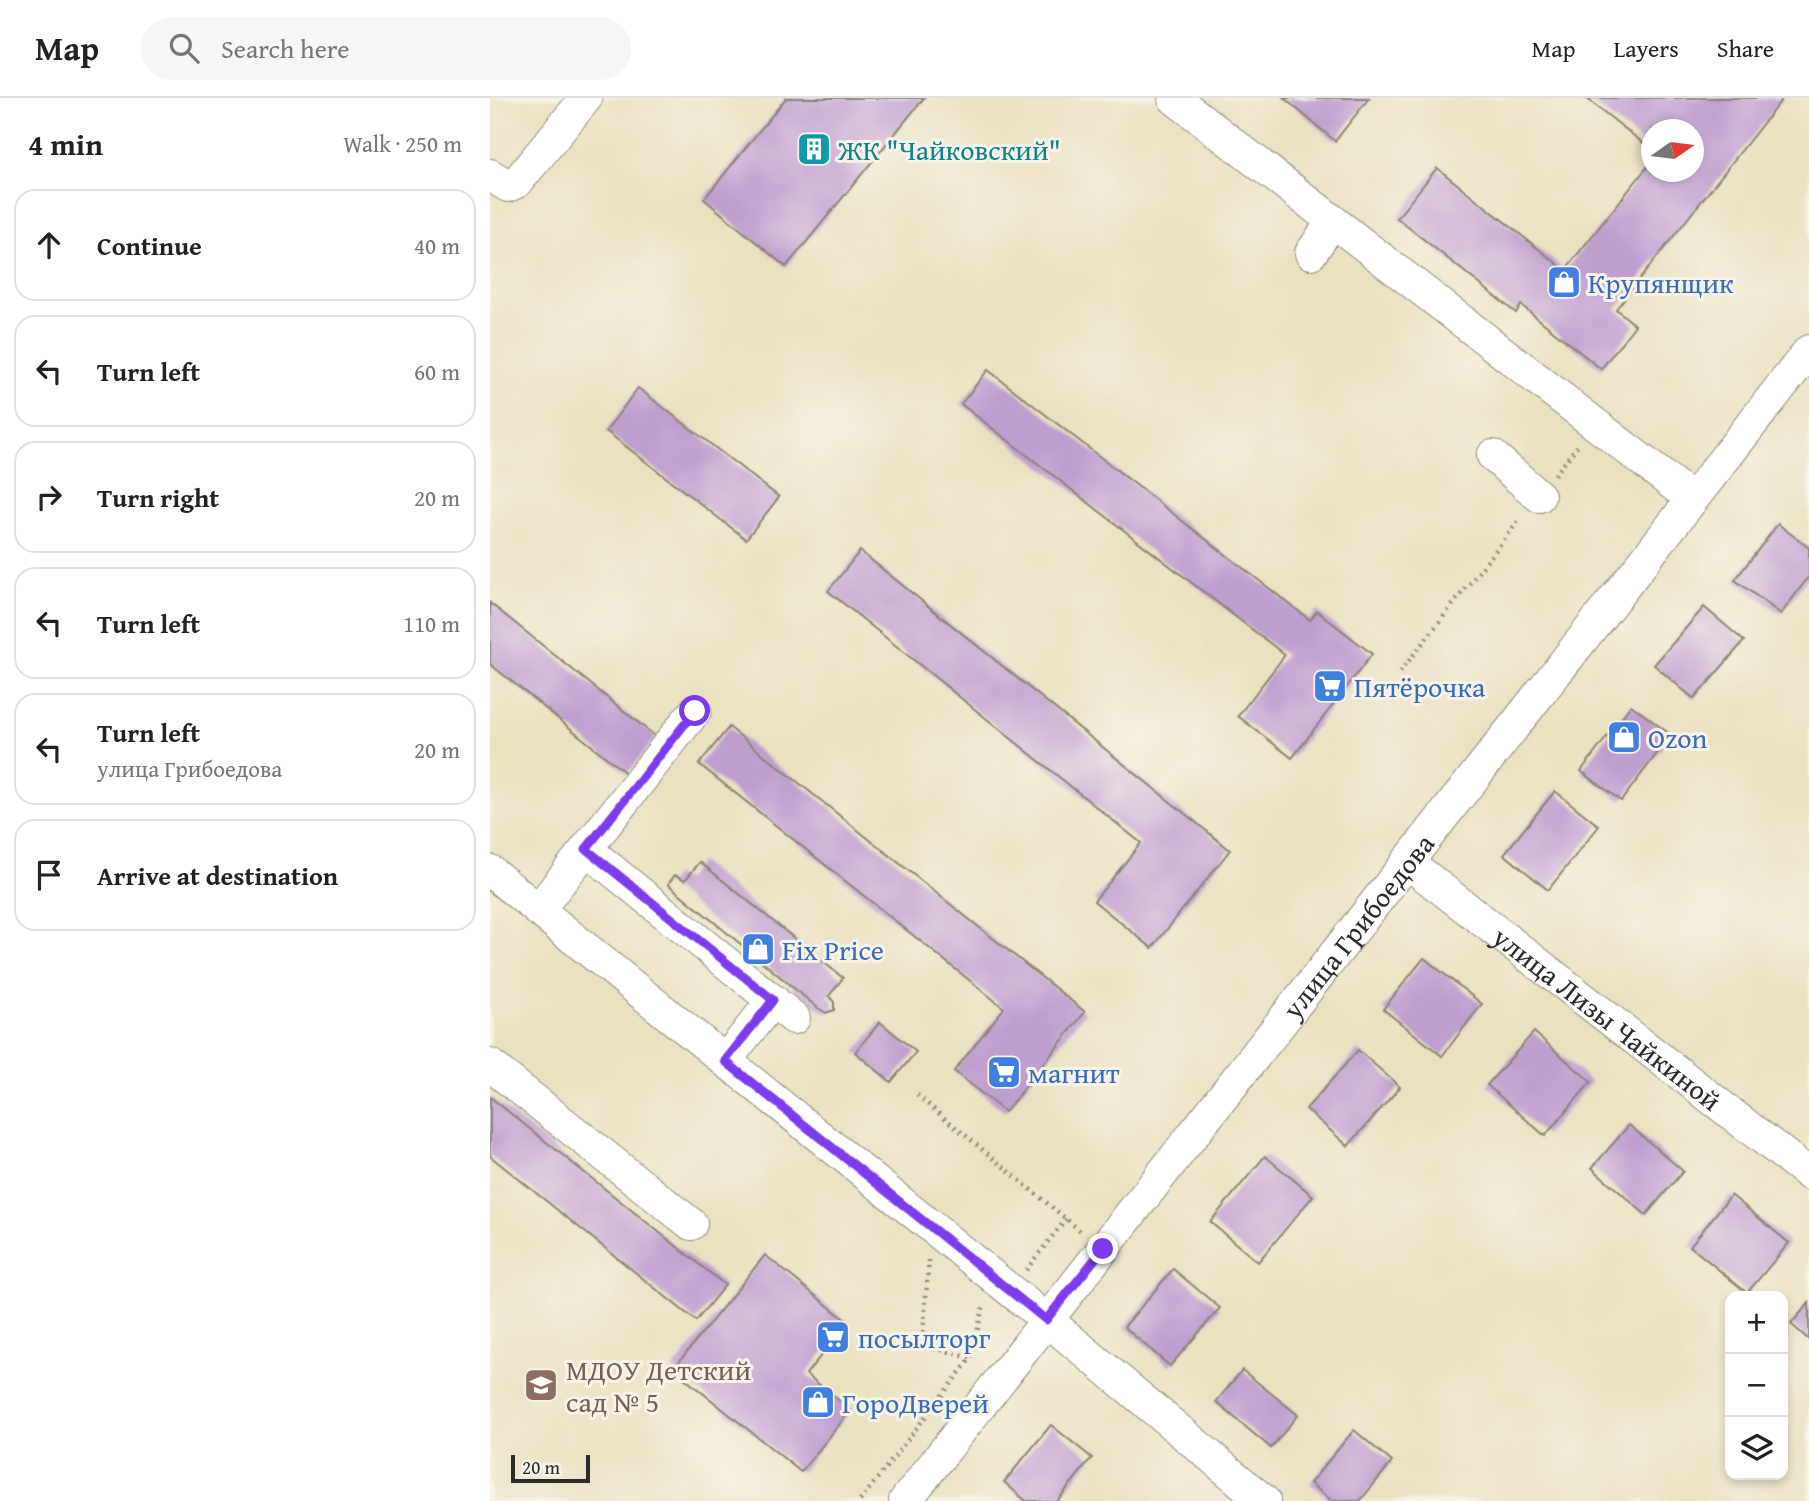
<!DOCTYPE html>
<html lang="en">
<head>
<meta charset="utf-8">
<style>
	:root { --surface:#fff; --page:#f6f6f6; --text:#222; --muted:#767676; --line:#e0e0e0 }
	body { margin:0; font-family:"Gentium Book Plus",serif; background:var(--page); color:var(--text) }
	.controls { position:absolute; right:21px; bottom:21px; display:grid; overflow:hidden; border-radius:14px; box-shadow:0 4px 10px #0003 }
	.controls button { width:63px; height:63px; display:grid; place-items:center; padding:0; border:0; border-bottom:2px solid var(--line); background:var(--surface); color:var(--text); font:35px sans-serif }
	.compass { position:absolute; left:1151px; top:21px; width:63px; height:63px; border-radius:50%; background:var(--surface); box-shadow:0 4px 10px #0003; rotate:76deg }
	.scale { position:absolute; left:21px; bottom:18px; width:79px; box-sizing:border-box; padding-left:7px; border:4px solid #2b2b2b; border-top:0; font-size:19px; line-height:24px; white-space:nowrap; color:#2b2b2b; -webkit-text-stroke:5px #f7f3e8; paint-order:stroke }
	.stop { position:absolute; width:21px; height:21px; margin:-16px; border:5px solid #7c3aed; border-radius:50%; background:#fff }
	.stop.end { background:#7c3aed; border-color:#fff; box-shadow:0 2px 7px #0008 }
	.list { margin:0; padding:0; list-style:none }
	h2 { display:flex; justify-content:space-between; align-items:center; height:91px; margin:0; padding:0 28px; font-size:30px }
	h2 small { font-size:23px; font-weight:400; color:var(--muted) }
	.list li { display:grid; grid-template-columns:46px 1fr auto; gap:21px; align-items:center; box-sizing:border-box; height:112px; margin:0 14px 14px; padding:0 14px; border:2px solid var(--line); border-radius:21px }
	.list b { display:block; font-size:26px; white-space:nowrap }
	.list p { margin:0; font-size:23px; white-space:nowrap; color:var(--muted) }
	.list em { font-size:23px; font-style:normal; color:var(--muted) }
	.icon { flex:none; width:38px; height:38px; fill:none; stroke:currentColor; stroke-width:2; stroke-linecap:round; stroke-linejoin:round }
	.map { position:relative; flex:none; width:1319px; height:1403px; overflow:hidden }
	header { display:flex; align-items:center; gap:42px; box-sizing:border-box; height:98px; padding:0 35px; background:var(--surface); border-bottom:2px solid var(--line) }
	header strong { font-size:33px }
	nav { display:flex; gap:38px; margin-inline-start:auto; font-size:24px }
	.search { width:490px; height:63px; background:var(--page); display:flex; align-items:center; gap:18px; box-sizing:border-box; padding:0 24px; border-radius:38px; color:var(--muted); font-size:26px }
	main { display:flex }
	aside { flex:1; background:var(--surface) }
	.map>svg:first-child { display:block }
</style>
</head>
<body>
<header>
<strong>Map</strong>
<div class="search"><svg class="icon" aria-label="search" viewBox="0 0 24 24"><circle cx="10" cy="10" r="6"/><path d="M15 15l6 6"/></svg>Search here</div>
<nav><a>Map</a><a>Layers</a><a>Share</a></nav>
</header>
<main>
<aside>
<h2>4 min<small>Walk · 250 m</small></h2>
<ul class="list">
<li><svg class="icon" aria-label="ahead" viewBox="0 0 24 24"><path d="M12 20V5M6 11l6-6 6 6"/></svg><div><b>Continue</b></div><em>40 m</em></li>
<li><svg class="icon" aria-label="left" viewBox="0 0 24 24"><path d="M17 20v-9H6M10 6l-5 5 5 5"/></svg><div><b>Turn left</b></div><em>60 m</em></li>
<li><svg class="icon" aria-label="right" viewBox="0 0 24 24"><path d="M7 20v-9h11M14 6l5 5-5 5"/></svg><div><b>Turn right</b></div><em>20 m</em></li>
<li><svg class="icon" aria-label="left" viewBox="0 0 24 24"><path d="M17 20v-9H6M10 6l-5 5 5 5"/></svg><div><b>Turn left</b></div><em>110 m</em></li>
<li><svg class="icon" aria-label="left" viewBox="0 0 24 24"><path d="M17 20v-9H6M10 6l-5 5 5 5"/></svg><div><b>Turn left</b><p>улица Грибоедова</p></div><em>20 m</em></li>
<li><svg class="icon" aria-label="arrive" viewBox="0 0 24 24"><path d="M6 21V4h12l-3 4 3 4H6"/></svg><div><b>Arrive at destination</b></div></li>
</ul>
</aside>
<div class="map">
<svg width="1319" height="1403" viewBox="0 0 1319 1403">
	<rect width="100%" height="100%" fill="#f7f3e8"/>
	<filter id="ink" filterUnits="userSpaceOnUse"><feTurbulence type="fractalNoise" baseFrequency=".0143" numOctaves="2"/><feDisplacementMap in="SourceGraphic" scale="14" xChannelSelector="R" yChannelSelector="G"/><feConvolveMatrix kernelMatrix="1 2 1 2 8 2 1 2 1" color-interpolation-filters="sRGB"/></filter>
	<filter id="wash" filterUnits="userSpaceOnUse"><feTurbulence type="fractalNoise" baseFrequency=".00686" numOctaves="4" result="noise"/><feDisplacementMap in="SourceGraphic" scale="28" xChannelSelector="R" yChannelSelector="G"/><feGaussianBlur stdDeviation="1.57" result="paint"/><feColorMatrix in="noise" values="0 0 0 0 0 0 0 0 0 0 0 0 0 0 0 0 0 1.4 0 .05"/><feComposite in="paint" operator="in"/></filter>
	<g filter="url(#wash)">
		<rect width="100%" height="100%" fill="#eae1c0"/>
		<g id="blocks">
			<!-- building -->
			<g fill="#c09ed0">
				<path d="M296,0H434L296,169L214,101Z"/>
				<path d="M794,0H879L845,43Z"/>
				<path d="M1096,0H1293L1126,211L1145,227L1111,271L1031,207L1026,215L907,120L947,70L1075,172L1162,63V74H1204V32H1162V52Z"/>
				<path d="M498,272L820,522L827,513L882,556L802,660L748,618L795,557L471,306Z"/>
				<path d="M148,290L289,399L256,441L116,333Z"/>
				<path d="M1288,426L1319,450V478L1291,516L1245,482Z"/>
				<path d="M370,453L740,752L662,850L604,803L651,745L338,493Z"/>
				<path d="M0,505L166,639L137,676L0,566Z"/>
				<path d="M1214,509L1254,543L1204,601L1164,567Z"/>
				<path d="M1141,607L1181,637L1131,703L1091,673Z"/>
				<path d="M239,629L595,914L515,1014L464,973L514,910L209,666Z"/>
				<path d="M1065,693L1109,728L1058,792L1014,756Z"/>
				<path d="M210,764L353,880L339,898L344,904V912L336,915L328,910L178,786L185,777L195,782Z"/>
				<path d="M934,860L992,906L952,958L893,911Z"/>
				<path d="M390,924L426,954L401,984L365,954Z"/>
				<path d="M1044,934L1101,984L1055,1038L997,987Z"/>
				<path d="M868,952L910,989L858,1048L816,1011Z"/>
				<path d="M0,999L235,1187L206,1223L0,1058Z"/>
				<path d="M1139,1027L1193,1073L1156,1117L1102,1070Z"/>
				<path d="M775,1058L823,1098L768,1164L720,1124Z"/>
				<path d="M1241,1097L1299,1145L1257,1195L1200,1148Z"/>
				<path d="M275,1157L358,1224L316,1276L361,1312L311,1374L183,1271Z"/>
				<path d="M683,1171L730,1210L680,1268L634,1229Z"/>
				<path d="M1319,1205V1242L1301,1226Z"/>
				<path d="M752,1272L808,1317L781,1350L726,1304Z"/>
				<path d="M561,1327L602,1360L567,1403H536L514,1384Z"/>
				<path d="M864,1332L902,1364L870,1403H842L820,1385Z"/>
			</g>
		</g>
	</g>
	<g filter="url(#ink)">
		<use href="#blocks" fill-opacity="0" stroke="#8a8676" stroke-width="2"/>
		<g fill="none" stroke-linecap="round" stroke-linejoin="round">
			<!-- minor casing -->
			<g stroke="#8a8676" stroke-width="34">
				<g id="minor">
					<path d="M684,0L1202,401"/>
					<path d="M0,77L18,88L27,84L96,0"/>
					<path d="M821,155L843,123"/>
					<path d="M1003,358L1049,398"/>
					<path d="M96,751L304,920"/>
					<path id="s1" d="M917,764L1319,1076"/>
					<path d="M0,773L557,1222L774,1403"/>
					<path d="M48,812L205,613"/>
					<path d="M235,963L283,902"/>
					<path d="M0,967L201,1126"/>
					<path id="s2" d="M415,1403L1319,253"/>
				</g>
			</g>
			<!-- path -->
			<g stroke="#8a8676" stroke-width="4.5" stroke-dasharray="2 5" stroke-linecap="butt">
				<path d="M1065,377L1087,348"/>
				<path d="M910,574L1031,420"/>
				<path d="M427,997L593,1135"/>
				<path d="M439,1162L432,1247L481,1260"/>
				<path d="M536,1172L576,1121"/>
				<path d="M370,1403L481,1260L494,1205"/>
			</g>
			<!-- minor -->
			<use href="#minor" stroke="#fff" stroke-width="32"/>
		</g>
	</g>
	<g fill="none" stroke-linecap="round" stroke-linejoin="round" filter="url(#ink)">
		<!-- route -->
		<path stroke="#7c3aed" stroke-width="9" d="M205,613L96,751L283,902L235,963L556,1222L613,1151"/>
	</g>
	<!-- icons -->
	<defs>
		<g id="building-square" transform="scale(1.75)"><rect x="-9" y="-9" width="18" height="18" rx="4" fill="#0f9aa8" stroke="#f7f3e8"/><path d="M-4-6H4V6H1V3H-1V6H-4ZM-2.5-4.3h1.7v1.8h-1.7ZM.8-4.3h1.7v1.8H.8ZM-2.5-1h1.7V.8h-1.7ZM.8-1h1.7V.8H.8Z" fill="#fff"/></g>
		<g id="shop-square" transform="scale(1.75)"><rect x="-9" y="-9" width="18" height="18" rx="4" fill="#3f7fe0" stroke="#f7f3e8"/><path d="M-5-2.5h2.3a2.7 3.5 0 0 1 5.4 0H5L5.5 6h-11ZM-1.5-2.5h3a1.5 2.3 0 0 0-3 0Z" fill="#fff"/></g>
		<g id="supermarket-square" transform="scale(1.75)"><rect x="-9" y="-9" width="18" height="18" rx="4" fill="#3f7fe0" stroke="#f7f3e8"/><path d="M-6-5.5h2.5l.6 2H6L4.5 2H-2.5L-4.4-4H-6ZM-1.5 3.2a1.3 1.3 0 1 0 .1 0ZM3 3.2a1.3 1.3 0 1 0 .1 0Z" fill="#fff"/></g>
		<g id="school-square" transform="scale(1.75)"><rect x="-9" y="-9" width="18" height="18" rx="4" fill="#8d6e63" stroke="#f7f3e8"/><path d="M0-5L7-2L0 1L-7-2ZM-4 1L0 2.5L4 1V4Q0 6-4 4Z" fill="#fff"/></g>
	</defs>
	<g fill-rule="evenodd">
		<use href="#building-square" x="324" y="51"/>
		<use href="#shop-square" x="1074" y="184"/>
		<use href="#supermarket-square" x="840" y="588"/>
		<use href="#shop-square" x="1134" y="639"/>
		<use href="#shop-square" x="268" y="851"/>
		<use href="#supermarket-square" x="514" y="974"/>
		<use href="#supermarket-square" x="343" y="1239"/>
		<use href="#school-square" x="51" y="1287"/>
		<use href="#shop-square" x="328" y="1304"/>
	</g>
	<g text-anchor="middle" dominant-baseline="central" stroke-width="6" stroke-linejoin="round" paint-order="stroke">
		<!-- culture labels -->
		<g font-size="28" fill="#0d838f" stroke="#f7f3e8" text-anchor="start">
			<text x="348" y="51">ЖК "Чайковский"</text>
		</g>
		<!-- shop labels -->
		<g font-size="28" fill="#366cbe" stroke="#f7f3e8" text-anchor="start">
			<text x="1098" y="184">Крупянщик</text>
			<text x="864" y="588">Пятёрочка</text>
			<text x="1158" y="639">Ozon</text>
			<text x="292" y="851">Fix Price</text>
			<text x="538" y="974">магнит</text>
			<text x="368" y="1239">посылторг</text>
			<text x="352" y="1304">ГороДверей</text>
		</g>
		<!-- street labels -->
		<g font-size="28" fill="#2b2b2b" stroke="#f7f3e8">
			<text stroke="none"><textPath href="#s2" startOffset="732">улица Грибоедова</textPath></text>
			<text stroke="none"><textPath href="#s1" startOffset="254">улица Лизы Чайкиной</textPath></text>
		</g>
		<!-- education labels -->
		<g font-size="28" fill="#785e54" stroke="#f7f3e8" text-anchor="start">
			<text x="76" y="1271">МДОУ Детский<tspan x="76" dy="32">сад № 5</tspan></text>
		</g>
	</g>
</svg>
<div class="controls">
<button>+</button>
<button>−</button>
<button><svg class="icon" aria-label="layers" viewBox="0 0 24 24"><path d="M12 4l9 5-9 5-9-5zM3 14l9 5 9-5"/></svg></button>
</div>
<svg class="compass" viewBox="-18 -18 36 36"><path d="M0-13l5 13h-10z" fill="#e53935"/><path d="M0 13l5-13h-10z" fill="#767676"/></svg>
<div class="scale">20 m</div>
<div class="stop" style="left:205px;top:613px"></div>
<div class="stop end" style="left:613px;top:1151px"></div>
</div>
</main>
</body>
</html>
